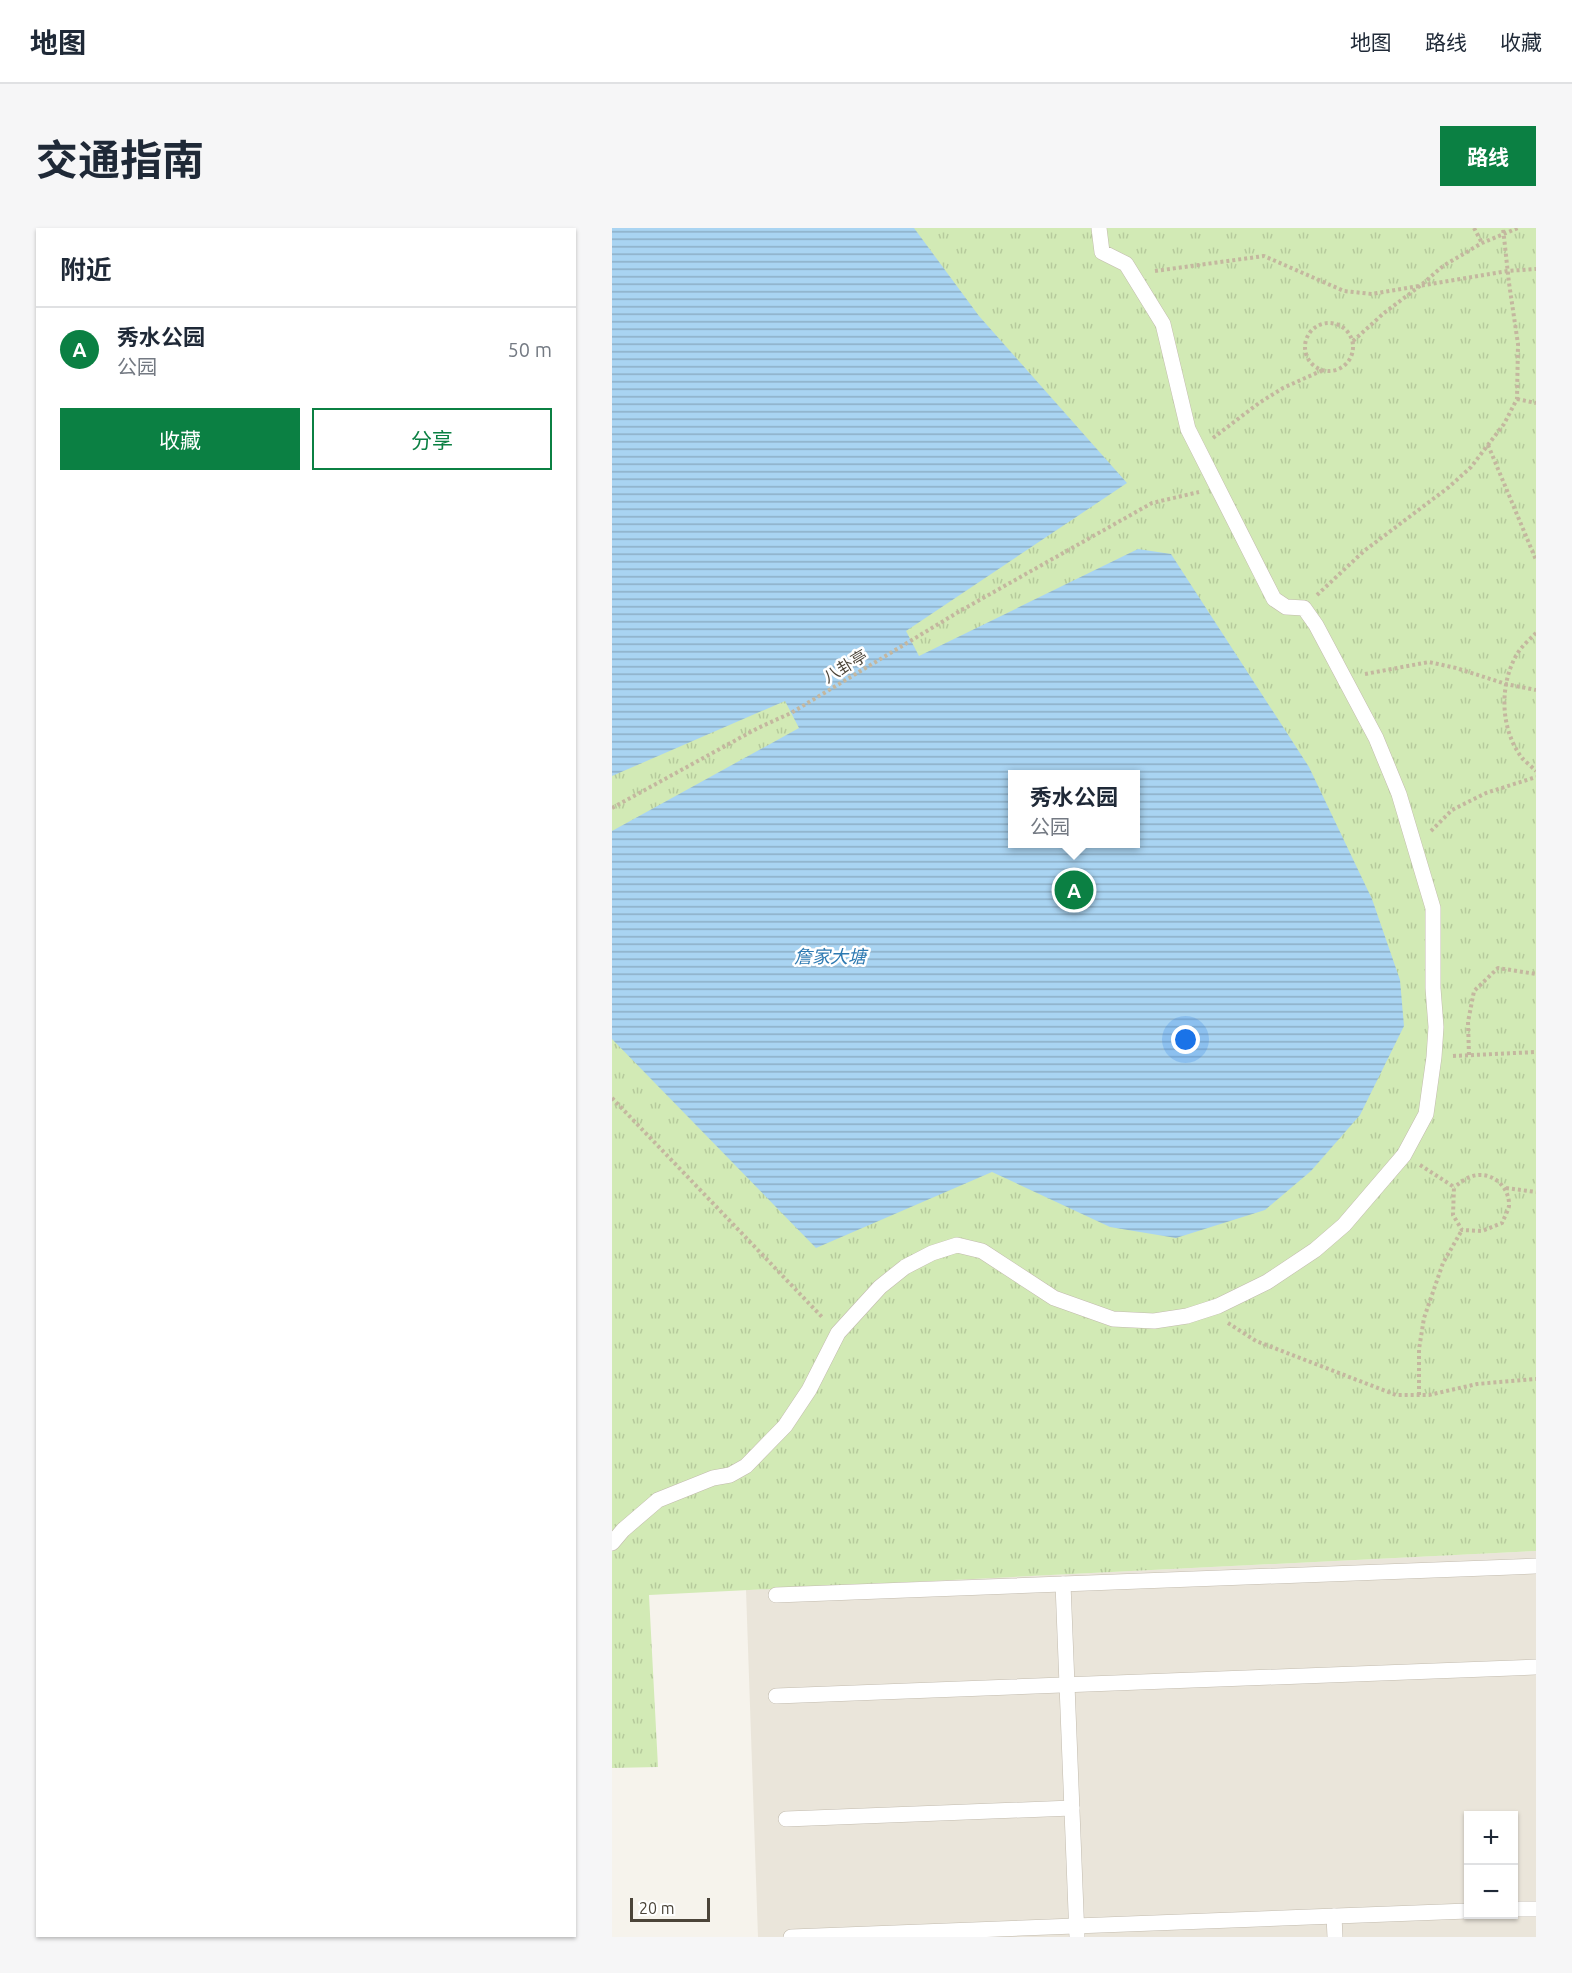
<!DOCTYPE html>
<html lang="zh">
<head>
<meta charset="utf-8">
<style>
	:root { --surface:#fff; --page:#f6f6f7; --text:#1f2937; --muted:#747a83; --line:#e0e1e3; --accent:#0b8043 }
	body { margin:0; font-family:Ubuntu,"Noto Sans SC",sans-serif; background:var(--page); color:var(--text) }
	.controls { position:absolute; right:18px; bottom:18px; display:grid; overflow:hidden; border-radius:0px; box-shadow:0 2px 4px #0004 }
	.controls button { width:54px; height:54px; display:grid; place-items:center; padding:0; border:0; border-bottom:2px solid var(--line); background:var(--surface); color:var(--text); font:30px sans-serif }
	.scale { position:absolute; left:18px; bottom:15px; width:80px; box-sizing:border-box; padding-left:6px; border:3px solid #4b4439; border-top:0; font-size:16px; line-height:21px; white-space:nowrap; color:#4b4439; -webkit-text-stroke:4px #fff; paint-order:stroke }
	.you { position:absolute; left:574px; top:812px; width:21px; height:21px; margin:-15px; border:4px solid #fff; border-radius:50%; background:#1a73e8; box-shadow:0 0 0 9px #1a73e833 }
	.badge { display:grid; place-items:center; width:39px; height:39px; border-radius:50%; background:var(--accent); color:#fff; font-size:20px; font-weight:700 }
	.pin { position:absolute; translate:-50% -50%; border:3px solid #fff; box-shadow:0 2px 6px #0006 }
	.popup { position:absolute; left:396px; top:542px; width:132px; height:78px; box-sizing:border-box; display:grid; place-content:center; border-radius:0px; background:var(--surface); filter:drop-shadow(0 2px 4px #0005); font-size:20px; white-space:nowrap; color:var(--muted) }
	.popup b { font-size:22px; color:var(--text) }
	.popup::after { content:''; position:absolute; left:50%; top:100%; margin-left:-12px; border:12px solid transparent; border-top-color:var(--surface) }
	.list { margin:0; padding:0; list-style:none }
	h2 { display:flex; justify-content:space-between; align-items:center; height:78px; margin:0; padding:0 24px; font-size:26px }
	h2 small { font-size:20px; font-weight:400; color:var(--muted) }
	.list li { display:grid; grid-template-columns:39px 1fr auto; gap:18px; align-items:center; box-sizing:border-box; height:84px; padding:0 24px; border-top:2px solid var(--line) }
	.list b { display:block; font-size:22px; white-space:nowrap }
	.list p { margin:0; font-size:20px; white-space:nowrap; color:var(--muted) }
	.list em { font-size:20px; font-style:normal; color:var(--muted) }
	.actions { display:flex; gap:12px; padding:18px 24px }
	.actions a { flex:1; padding:14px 0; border:2px solid var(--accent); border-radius:0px; text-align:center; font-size:21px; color:var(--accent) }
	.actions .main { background:var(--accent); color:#fff }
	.map { position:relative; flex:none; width:924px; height:1709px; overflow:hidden; border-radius:0px }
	header { display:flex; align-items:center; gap:36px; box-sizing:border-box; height:84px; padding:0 30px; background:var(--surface); border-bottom:2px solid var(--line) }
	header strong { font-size:28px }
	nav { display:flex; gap:33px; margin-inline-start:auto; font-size:21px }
	.intro { display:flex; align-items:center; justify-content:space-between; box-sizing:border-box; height:144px; padding:0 36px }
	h1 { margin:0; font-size:42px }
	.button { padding:15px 27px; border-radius:0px; background:var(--accent); color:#fff; font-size:21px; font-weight:700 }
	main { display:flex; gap:36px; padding:0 36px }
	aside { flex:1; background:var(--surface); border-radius:0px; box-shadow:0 2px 4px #0004 }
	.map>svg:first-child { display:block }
</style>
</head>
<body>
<header>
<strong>地图</strong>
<nav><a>地图</a><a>路线</a><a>收藏</a></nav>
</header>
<div class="intro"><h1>交通指南</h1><a class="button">路线</a></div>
<main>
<aside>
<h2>附近<small></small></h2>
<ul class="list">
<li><span class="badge">A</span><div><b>秀水公园</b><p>公园</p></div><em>50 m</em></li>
</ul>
<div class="actions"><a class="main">收藏</a><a>分享</a></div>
</aside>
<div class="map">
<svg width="924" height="1709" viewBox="0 0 924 1709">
	<defs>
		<pattern id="park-tufts" width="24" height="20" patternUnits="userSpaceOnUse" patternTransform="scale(1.5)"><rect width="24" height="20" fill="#d2eab5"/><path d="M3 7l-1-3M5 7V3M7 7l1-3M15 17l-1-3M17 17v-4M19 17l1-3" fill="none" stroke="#b6ca9c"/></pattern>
		<pattern id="water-rules" width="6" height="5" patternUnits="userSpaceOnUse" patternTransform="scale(1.5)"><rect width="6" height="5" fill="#a9d4f2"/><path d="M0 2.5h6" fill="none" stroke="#8caec5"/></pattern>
	</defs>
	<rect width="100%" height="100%" fill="#f6f3ec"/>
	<!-- residential -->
	<path fill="#eae5da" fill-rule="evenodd" d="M924,1323V1709H146L134,1362ZM856,1588H902V1686H856Z"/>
	<!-- park -->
	<path fill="url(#park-tufts)" fill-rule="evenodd" d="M0,0H924V1323L37,1367L46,1539L0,1540ZM400,546H524V616H400Z"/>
	<!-- water -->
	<path fill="url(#water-rules)" fill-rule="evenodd" d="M0,0H302L367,88L515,255L294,403L307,428L526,321L559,326L697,539L760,671L788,752L792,798L748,887L699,943L653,982L564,1010L498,999L380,944L204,1020L0,811V603L187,500L173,473L0,548ZM400,546H524V616H400Z"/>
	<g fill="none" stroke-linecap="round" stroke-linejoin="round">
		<!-- service casing -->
		<g stroke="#c2bbae" stroke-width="16">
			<g id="service">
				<path d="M0,1315L11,1302L46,1272L101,1250L118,1247L134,1238L173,1198L197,1162L226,1105L268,1059L293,1039L320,1025L345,1017L370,1023L442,1070L501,1091L542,1093L575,1088L606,1078L655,1054L703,1022L732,997L792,927L814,886L822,829L824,799L821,760V680L787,566L764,510L704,397L692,380L674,379L662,371L576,201L551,96L514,36L490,24L487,0"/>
				<path d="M451,1356L465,1709"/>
				<path d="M164,1367L924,1338"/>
				<path d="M164,1468L924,1439"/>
				<path d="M174,1591L460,1580"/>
				<path d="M902,1681H924"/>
				<path d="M722,1688L723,1709"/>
				<path d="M179,1709L856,1683"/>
			</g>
		</g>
		<!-- path -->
		<g stroke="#c4b79f" stroke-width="4" stroke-dasharray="3 3" stroke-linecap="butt">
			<path d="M862,0L870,15"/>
			<path d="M543,43L652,28L732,63L760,66L895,43L924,41"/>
			<circle cx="717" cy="119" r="24"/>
			<path d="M741,113L772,85L808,58L831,38L870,15L906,0"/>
			<path d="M905,171L924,175"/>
			<path d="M601,210L647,175L671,160L711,142"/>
			<path d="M876,217L924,332"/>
			<path d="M705,367L752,323L837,259L859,239L892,196L905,171L906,116L897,55L891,0"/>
			<path d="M924,405C918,411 910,418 905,426C887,457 888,501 910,530C914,534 920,539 924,543"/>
			<path d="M753,446L817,434L844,440L894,456L924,462"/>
			<path d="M0,580L146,500L179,485L348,383L540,275L587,264"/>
			<path d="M819,603L840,582L874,565L924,549"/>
			<path d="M857,827L856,794L862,763L886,740L924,746"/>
			<path d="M841,828L924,824"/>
			<path d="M0,870L211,1090"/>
			<path d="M808,937L842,959L841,987L850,1002L870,1003L890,995C892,990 896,983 897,978C898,957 877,941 858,949C852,951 847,956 842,959"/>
			<path d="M894,960L924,964"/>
			<path d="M616,1095L644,1113L784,1167H817L865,1156L924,1151"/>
			<path d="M807,1167V1121L812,1090L831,1035L850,1002"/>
		</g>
		<!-- service -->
		<use href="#service" stroke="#fff" stroke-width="15"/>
	</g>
	<g text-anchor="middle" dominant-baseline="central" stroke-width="5" stroke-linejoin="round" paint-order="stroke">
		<!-- street labels -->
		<g font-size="16" fill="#4b4439" stroke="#fff">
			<text transform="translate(233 438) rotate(-31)">八卦亭</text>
		</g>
		<!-- water labels -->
		<g font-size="18" font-style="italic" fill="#2e7ab2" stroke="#fff">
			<text x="218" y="728">詹家大塘</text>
		</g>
	</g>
</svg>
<div class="controls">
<button>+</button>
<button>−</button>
</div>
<div class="scale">20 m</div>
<div class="you"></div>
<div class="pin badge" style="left:462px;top:662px">A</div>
<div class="popup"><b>秀水公园</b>公园</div>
</div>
</main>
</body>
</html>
